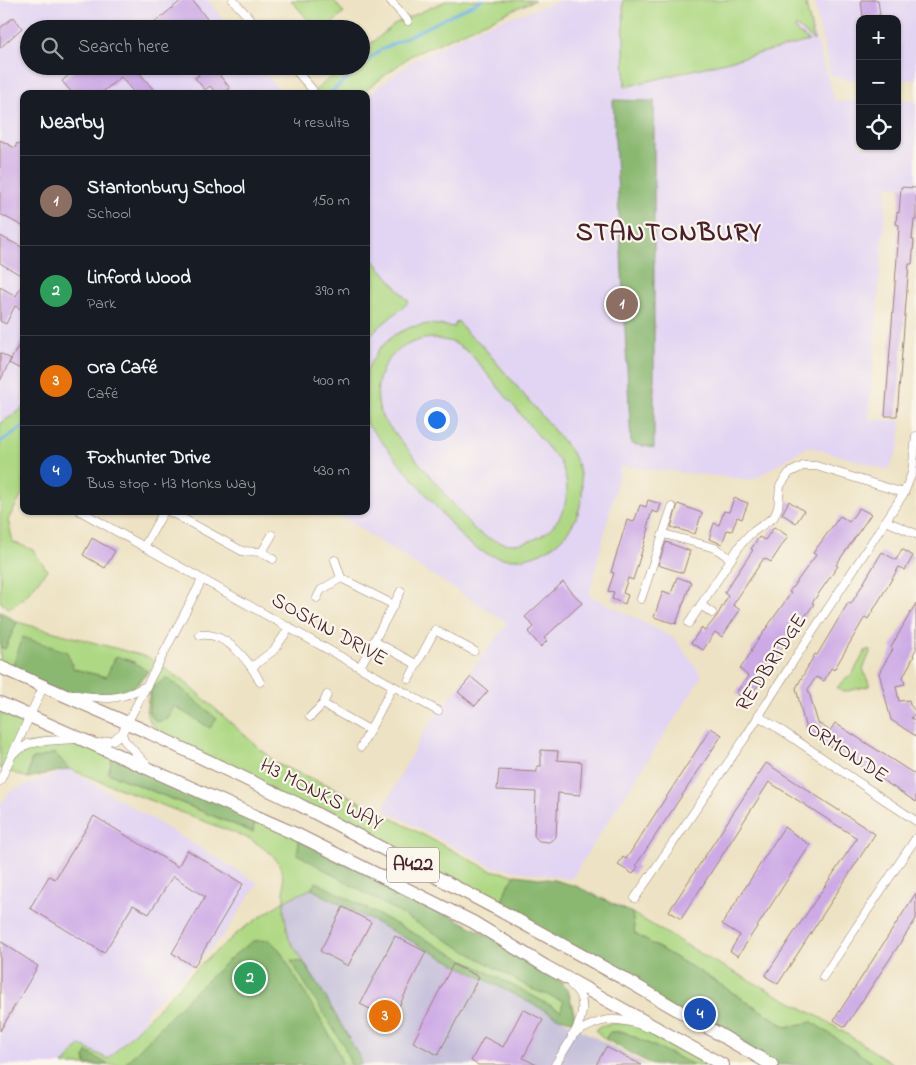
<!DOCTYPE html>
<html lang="en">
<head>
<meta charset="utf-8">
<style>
	:root { --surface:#171b24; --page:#20242c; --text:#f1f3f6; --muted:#9ea1a6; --line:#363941; --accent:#c8321e }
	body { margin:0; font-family:"Indie Flower",sans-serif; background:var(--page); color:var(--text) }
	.controls { position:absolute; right:15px; top:15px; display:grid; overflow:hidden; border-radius:10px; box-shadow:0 1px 4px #0004 }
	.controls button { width:45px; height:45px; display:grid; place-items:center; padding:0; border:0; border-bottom:1px solid var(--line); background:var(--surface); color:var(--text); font:25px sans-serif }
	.you { position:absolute; left:436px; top:419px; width:18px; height:18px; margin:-12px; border:4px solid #fff; border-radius:50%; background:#1a73e8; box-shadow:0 0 0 8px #1a73e833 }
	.badge { display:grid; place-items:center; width:32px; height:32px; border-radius:50%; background:var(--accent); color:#fff; font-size:16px; font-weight:700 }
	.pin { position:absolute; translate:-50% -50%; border:2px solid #fff; box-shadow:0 1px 5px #0006 }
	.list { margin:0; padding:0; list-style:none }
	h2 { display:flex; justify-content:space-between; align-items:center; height:65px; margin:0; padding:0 20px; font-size:21px }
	h2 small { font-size:16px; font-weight:400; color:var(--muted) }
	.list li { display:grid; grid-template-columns:32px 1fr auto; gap:15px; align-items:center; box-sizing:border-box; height:90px; padding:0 20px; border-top:1px solid var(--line) }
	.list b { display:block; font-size:19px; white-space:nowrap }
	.list p { margin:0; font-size:16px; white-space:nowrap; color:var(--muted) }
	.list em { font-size:16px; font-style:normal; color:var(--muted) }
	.icon { flex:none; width:28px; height:28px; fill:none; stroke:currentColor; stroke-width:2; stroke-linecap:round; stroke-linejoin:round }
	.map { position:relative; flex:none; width:916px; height:1065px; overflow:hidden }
	.search { position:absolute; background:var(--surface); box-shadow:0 1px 4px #0004; left:20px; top:20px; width:350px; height:55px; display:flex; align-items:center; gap:12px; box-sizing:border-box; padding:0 18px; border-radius:28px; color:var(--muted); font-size:19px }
	.panel { position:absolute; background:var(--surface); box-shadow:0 1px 4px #0004; left:20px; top:90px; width:350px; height:425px; border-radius:10px }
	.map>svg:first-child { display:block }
</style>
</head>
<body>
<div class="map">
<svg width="916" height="1065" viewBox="0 0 916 1065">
	<rect width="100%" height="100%" fill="#fbf7ec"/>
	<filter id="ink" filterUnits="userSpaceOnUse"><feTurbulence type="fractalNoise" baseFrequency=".02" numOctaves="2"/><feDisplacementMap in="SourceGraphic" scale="10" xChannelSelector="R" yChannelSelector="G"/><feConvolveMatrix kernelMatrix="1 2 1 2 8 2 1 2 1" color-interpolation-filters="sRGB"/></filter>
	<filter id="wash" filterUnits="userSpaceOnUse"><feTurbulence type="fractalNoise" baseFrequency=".0096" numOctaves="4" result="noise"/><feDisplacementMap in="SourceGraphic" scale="20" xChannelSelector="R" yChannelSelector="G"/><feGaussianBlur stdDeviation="1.12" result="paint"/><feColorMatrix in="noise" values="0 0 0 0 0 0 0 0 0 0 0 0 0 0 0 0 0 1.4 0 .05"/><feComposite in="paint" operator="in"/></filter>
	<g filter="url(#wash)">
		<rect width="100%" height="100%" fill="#ede2c3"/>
		<!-- built -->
		<g fill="#e2d4f3">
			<path d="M0,0H208L230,29H29V66H260L282,94H24V487L0,527Z"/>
			<path d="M562,0H804L835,101H860V146H897V101H916V188L887,186L869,419L901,421L899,447L888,470L808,446L753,480L621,466L589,595L674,638L702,676L571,879L492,867L383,809L424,731L508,623L332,511H366V97L412,61L481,27Z"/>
			<path d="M814,0H916V80H897V19H860V80H848L830,75Z"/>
			<path d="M69,769L258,883L222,937L148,1010L144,1021L108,1060L80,1045L63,1065H0V805L12,790Z"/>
		</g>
		<!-- industrial -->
		<path fill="#c5c0da" d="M311,889L559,1018L646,1065H361L360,1058L322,991L289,939L284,912V901Z"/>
		<!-- green -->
		<g fill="#aed883" stroke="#7c7c57" fill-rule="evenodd">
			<path d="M291,0H333L344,13L326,29H316Z"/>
			<path d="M448,0H535L410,56L361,94H311L344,66H361V52L396,23Z"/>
			<path d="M623,0H805L814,41L796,26L795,30L809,41L625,87Z"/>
			<path d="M366,251L409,302L366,338Z"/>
			<path d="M458,321L468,334L480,343L569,448C617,523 522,599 460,535L366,423V371L379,349L394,335L411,327L429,324L455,327L454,325ZM432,338L453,342L470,353L560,462C589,521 520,571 472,527L383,419C366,379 389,342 432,338Z"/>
			<path d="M24,407V491L8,520L13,542L33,550L47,570L26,596L10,609L0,602V424Z"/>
			<path d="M17,622L148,657L185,682L277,764L332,787L490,870L516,875L507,887L499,910L158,731L150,722L146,711L150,688L157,676V663L148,672L134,662L106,677L74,669L11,671L0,667V647L5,649ZM187,693L210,728L174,706L168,719L156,722L148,711Z"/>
			<path d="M866,650H871L863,669L870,686L843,692L836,688L853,673Z"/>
			<path d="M0,703L30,716L13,753L28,744L82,739L114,754L108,773L252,832L256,816L284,828L433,931L532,989L564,1001L561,1011L316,882L311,889L284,901V912L289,939L322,991L360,1058L361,1065H63L80,1045L108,1059L200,965L241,930L284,901C284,864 281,859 250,839L69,769L55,753L31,760L28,778L0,768Z"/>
			<path d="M632,913L713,961L823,1019L895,1065H876L812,1022L787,1027L702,973L635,934Z"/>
			<path d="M612,1023L643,1025L723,1065H694L624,1032H610L605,1039L595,1030L600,1026Z"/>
		</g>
		<!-- forest -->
		<g fill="#8ab871" stroke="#6a6c4e">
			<path d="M613,100L654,101V448L631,444Z"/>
			<path d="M0,611L17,622L5,649L0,647Z"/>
			<path d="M23,637L67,652L74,669L106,677L116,656L134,662L148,672L128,695L61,692L11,671Z"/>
			<path d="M167,678L187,693L217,719L210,728L174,706L168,719L156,722L148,711L152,688Z"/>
			<path d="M55,753L69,769L28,778L31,760Z"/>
			<path d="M114,754L256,816L253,832L108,773Z"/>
			<path d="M300,836L545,966L568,989L576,1022L559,1018L311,889L316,882L561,1011L563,1001L532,989L297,854Z"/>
			<path d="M516,875L554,880L576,886L632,913L635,934L702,973L786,1027L812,1022L876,1065H772L499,910L507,887Z"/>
			<path d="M269,940L279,949L333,1041L343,1065H124L192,994L234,955L253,941Z"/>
			<path d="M291,961L303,962L322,991L360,1058L361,1065H351L344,1046Z"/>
			<path d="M610,1032H624L694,1065H653L605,1039Z"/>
			<path d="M87,1052L109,1065H86L85,1058Z"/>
		</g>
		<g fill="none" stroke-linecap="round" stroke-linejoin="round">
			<!-- stream -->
			<g stroke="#74b3e7" stroke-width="3">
				<path d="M329,94L379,51L482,0"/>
				<path d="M0,442L24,426"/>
			</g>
		</g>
		<g id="blocks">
			<!-- building -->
			<g fill="#cdaae6">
				<path d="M182,0H192L215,29H161L155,22Z"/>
				<path d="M861,0H878L880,15L863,17Z"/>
				<path d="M14,17L22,28L0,48V28Z"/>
				<path d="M77,66H134L157,94H135L121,77L100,94H73L62,81L76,69Z"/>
				<path d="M192,66H217L223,73L220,76L230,88L223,94H217L210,86L205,90L195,78L199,75Z"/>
				<path d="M0,140L15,148L17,143L24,147V227L0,214Z"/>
				<path d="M901,187L916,188V220H914L912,240H914L912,264H909L897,416H885L898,244L899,225L896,224L897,212L899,213Z"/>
				<path d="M0,236L24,248V277L0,263Z"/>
				<path d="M24,281V311L15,306L6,324L0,321V287L16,296Z"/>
				<path d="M24,336V371L9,363Z"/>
				<path d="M0,353L11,359L0,381Z"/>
				<path d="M734,498L748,503L742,519L737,517L732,531L727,530L722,544L709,539L714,523L719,525L724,511L729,512Z"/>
				<path d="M648,500L661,504L658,513L652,511L647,527L649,528L633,580L628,578L623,593L628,595L625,604L612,599L614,592L608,591L614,573L611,572L627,520L634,522L640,505L646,507Z"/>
				<path d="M789,501L804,511L796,523L782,514Z"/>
				<path d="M678,504L702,513L695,534L671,527Z"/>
				<path d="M859,508L871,514L836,565L838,566L812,603L814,604L778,654L780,655L747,701L736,693L748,676L740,669L752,651L751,650L791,593L789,592L816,555L813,553L840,516L849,522Z"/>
				<path d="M774,527L788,536L771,562L764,558L733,605L740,610L722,637L715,632L703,650L691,643L701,628L705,631L717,616L728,596L724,593L753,550L751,549L759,537L765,540Z"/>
				<path d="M92,538L115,551L105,568L83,555Z"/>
				<path d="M666,542L690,551L683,573L658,565Z"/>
				<path d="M902,549L913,556L905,570L899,567L868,619L865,617L834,670L831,668L824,681L816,677L808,689L818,723L830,731L835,723L916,775V802L806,730L796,688L815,654L817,655L848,603L851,604L882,552L896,560Z"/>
				<path d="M677,577L691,582L676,624L654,617L663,591L671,594Z"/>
				<path d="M563,582L582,603L544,638L547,641L541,647L528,632L534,627L525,617Z"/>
				<path d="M916,603V649L913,655L914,656L903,677L905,684L896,686L899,701L909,700L910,705L916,712L911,718L916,721V736L891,720L879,673L893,649L891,647Z"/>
				<path d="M471,677L488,691L475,706L458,692Z"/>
				<path d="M711,728L722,735L636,865L638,867L633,874L618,865L623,857L626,859Z"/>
				<path d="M541,750L558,751L557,760L582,762L580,795L558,793L556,837L549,842L539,841L534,836L536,792L497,790L499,770L537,772V766H541Z"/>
				<path d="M766,763L875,834L778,984L765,976L857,838L769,782L681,919L669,911Z"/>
				<path d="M94,816L178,867L187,850L243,884L194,967L172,953L205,897L173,876L149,914L133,905L104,953L30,908L49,876L55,879Z"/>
				<path d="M784,827L810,845L738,956L730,951L740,935L722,924Z"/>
				<path d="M916,893V919L845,1027L834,1020Z"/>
				<path d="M343,907L371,922L348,966L320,951Z"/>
				<path d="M395,936L426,952L392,1020L360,1004Z"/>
				<path d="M0,941L38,966L0,1031Z"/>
				<path d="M453,964L479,977L438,1055L413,1042Z"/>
				<path d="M523,1009L543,1020L523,1058L537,1065H478L471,1061L484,1037L503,1047Z"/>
				<path d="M606,1047L642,1065H596Z"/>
			</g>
		</g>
	</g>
	<g filter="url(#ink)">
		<use href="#blocks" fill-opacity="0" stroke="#9c8077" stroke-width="1"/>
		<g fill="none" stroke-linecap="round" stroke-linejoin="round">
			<!-- street casing -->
			<g stroke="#9c8077" stroke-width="9">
				<g id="street">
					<path d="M233,0L259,29"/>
					<path d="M390,0L408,21"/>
					<path d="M292,66L312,89"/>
					<path d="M80,511L438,711"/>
					<path d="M169,511L242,551L262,552L273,559"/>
					<path d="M886,521L916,534"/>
					<path d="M664,534L715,548L731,559"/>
					<path d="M144,547L164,511"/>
					<path d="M262,552L272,535"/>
					<path d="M341,578L394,605"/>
					<path d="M317,598L321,590L341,578L335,560"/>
					<path d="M641,599L672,507"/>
					<path d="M701,605L712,613"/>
					<path d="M689,623L741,544L750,534L774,517L778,508L780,486L789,473L803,466H816L904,493"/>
					<path d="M200,635C226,631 250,662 260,682"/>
					<path d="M374,641L416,664"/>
					<path d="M252,667L274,650L290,627"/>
					<path d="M360,667L401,591"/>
					<path d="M409,679L435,630L474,651"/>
					<path d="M72,694C103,699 116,702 144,687"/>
					<path d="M323,704L369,730"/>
					<path d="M758,716L778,728L916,821"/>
					<path d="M310,717L323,704L327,695"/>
					<path d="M122,733L124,740L146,764"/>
					<path d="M96,744L113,740L122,733L202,580"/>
					<path d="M361,747L393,686"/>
					<path d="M14,753L28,744L45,741L75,739"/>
					<path d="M0,781L44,685"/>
					<path d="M635,898L745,738L792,663L904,493L912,473L916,436"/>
					<path d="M823,977L916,838"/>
					<path d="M572,1035C600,1018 614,1015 646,1027"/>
					<path d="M555,1065C568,1043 599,1006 571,985"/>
				</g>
			</g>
			<!-- primary casing -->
			<g stroke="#9c8077" stroke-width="14">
				<g id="primary">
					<path d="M0,667L150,733L298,804L499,910L628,981L772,1065"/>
					<path d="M0,703L300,836L473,922L545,966L723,1065"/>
				</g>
			</g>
			<!-- street -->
			<use href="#street" stroke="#fff" stroke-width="8"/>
			<!-- primary -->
			<use href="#primary" stroke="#fff" stroke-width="12"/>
		</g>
	</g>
	<g text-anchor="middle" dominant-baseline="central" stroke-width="4.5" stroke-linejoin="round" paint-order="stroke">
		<!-- shield labels -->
		<rect fill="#fbf7ec" stroke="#7f6065" stroke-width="1" x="387" y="847.5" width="52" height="35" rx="4"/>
		<g font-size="20" font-weight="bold" fill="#4a1f2b">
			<text x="413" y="865">A422</text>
		</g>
		<!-- street labels -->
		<g font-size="21" fill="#4a1f2b" stroke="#fbf7ec">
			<text transform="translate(329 630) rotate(29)">SOSKIN DRIVE</text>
			<text transform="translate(772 663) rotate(-57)">REDBRIDGE</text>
			<text transform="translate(847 753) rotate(34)">ORMONDE</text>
			<text transform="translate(321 795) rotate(27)">H3 MONKS WAY</text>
		</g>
		<!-- district labels -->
		<g font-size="26" font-weight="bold" letter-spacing="1" fill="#4a1f2b" stroke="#fbf7ec">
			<text x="669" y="234">STANTONBURY</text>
		</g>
	</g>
</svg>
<div class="controls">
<button>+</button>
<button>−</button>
<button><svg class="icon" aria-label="locate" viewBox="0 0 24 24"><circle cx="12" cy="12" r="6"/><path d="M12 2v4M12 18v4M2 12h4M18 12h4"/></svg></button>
</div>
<div class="you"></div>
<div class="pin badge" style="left:622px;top:304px;background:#8d6e63">1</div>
<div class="pin badge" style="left:250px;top:978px;background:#2e9e5b">2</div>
<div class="pin badge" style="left:385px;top:1016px;background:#e8710a">3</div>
<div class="pin badge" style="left:700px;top:1014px;background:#1a4fb4">4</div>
<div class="search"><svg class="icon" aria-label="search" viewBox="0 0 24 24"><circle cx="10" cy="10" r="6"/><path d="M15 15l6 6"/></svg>Search here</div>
<section class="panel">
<h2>Nearby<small>4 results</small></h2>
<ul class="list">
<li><span class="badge" style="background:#8d6e63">1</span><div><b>Stantonbury School</b><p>School</p></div><em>150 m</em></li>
<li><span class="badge" style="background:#2e9e5b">2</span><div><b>Linford Wood</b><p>Park</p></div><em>390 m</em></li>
<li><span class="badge" style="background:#e8710a">3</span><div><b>Ora Café</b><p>Café</p></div><em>400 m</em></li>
<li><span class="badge" style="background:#1a4fb4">4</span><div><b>Foxhunter Drive</b><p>Bus stop · H3 Monks Way</p></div><em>430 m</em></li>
</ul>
</section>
</div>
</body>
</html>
